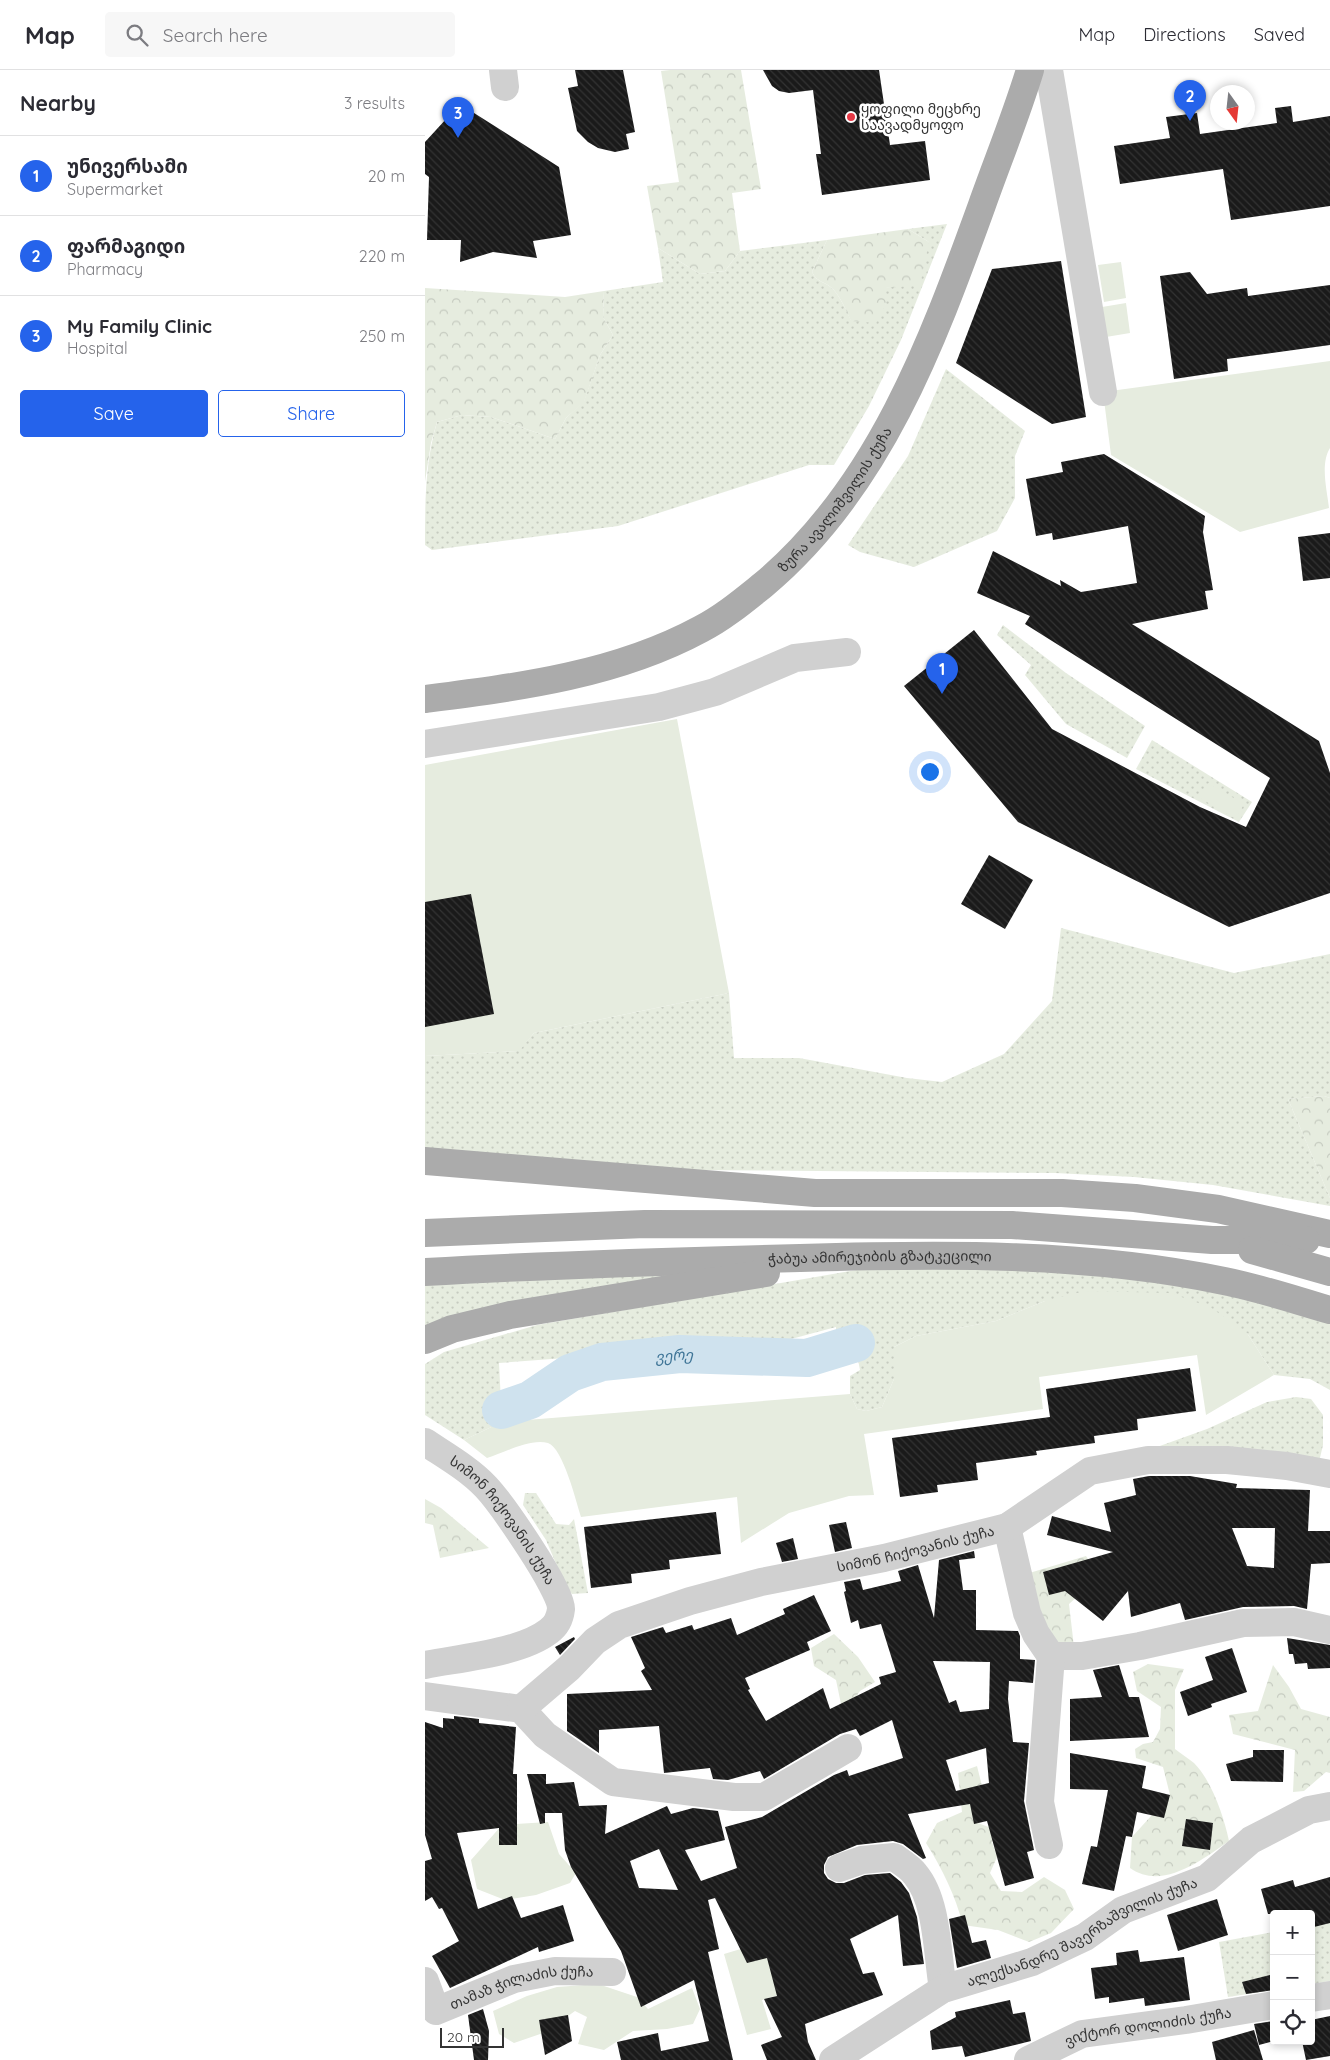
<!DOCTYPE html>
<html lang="en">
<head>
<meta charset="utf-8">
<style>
	:root { --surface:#fff; --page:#f7f7f7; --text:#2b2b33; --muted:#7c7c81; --line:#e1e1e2; --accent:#2563eb }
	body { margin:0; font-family:Quicksand,"Noto Sans Georgian",sans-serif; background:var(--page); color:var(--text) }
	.controls { position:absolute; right:15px; bottom:15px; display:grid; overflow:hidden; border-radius:5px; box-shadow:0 2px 8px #0003 }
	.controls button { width:45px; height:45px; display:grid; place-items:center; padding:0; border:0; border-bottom:1px solid var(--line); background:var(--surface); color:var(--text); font:25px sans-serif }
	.compass { position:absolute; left:785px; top:15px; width:45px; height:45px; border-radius:50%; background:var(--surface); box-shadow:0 2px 8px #0003; rotate:165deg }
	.scale { position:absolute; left:15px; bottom:12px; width:64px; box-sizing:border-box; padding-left:5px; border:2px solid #333; border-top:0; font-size:14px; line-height:18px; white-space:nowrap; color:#333; -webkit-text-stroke:4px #fff; paint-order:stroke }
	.you { position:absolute; left:504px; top:701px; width:18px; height:18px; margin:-12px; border:4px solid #fff; border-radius:50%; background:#1a73e8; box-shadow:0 0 0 8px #1a73e833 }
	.badge { display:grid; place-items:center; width:32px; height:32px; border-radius:50%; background:var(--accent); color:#fff; font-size:16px; font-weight:700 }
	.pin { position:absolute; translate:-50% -41px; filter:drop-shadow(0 1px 2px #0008) }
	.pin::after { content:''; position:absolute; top:26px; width:18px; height:15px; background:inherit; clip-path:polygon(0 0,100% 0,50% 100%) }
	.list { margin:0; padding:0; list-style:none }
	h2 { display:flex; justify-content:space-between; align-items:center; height:65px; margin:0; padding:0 20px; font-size:21px }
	h2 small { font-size:16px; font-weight:400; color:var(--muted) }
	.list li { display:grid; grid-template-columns:32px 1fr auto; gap:15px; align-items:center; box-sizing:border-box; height:80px; padding:0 20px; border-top:1px solid var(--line) }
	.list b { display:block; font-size:19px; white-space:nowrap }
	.list p { margin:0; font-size:16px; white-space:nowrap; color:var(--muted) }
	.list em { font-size:16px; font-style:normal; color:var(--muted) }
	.actions { display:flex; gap:10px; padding:15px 20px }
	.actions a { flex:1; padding:11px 0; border:1px solid var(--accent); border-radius:5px; text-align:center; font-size:18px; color:var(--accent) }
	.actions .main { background:var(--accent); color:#fff }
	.icon { flex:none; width:28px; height:28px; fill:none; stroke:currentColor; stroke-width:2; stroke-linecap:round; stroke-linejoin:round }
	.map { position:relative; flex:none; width:905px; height:1990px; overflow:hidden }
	header { display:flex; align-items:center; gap:30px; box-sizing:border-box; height:70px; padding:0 25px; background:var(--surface); border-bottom:1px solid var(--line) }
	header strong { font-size:24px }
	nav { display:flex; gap:28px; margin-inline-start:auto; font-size:18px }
	.search { width:350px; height:45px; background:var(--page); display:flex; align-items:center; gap:12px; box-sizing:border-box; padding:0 18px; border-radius:5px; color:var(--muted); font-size:19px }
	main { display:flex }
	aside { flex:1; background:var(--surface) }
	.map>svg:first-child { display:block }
</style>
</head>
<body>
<header>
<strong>Map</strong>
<div class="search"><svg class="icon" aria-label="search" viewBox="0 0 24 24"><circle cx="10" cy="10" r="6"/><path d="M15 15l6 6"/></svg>Search here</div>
<nav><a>Map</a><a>Directions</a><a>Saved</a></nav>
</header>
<main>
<aside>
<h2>Nearby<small>3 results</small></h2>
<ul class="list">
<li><span class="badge">1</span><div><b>უნივერსამი</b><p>Supermarket</p></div><em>20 m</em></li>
<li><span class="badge">2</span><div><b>ფარმაგიდი</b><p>Pharmacy</p></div><em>220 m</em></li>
<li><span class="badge">3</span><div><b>My Family Clinic</b><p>Hospital</p></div><em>250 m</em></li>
</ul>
<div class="actions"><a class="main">Save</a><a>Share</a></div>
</aside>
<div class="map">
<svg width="905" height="1990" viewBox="0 0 905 1990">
	<defs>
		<pattern id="grass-dots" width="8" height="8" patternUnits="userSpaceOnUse" patternTransform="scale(1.25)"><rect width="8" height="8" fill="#e6ecdf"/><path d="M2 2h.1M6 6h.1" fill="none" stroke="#c6cbc0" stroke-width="1.8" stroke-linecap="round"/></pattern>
		<pattern id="forest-crowns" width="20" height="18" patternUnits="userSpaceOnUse" patternTransform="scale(1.25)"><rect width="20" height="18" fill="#e6ecdf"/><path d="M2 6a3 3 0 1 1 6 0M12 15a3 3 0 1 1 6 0" fill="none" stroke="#c6cbc0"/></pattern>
		<pattern id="building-back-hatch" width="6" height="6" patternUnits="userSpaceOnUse" patternTransform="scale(1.25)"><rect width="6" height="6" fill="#1a1a1a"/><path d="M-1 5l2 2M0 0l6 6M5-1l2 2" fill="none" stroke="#333"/></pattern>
	</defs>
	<rect width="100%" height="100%" fill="#fff"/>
	<!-- grass -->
	<g fill="url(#grass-dots)">
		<path d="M522,154L476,270L444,336L409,395H384L193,456L7,480L0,475C0,433 0,393 12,352L37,345L66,347L130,369L141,348L159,331L175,285L188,265L178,247L179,221L238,212L233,178L275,204L300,201L315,181L402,170L387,202C392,213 400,211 408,219C416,228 421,240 426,250L461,234V218L474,215L504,172L483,159Z"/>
		<path d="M521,299L600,361L590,386V428L572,461L489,497L435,482L423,475L483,386Z"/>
		<path d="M578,555L641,603L720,656L702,688L641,654L600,605L606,595L572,565Z"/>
		<path d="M727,670L827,732L814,752L711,699Z"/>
		<path d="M636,858L809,903L905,884V1028L899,1026L863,1029L905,1128V1136L788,1115L709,1107L630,1103L264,1100L0,1084V986L93,981L109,963L304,923L309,988H374L482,1008L517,1012L579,984L627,931Z"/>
		<path d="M466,1194L724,1207L905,1247V1320L885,1309L849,1305L822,1263L620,1231L571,1251L491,1266L469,1277V1309L457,1337L441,1341L432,1339L425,1324V1306L435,1300L427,1259L411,1263V1257L355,1272L74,1293L77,1352L39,1370L0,1345V1294L19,1282L112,1255Z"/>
		<path d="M316,1195L0,1262V1214Z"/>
		<path d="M871,1327L886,1329L898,1345V1375L893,1396L732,1377L782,1359L842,1332Z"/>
		<path d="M100,1423H111L131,1454L144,1455L149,1449L163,1523L147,1524L140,1515L121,1470L98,1435Z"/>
		<path d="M905,1852V1911L886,1914V1855Z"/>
		<path d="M849,1862V1920L803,1927L794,1872Z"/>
	</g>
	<!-- forest -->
	<g fill="url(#forest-crowns)">
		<path d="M245,0H316L336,119L307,123L315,181L300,201L275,204L233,178L222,116L254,112L236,1Z"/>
		<path d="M483,159L504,172L495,215L461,218V234L451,253L426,251C421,240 416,228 408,219C400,211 392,213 387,202L402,170Z"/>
		<path d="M0,218L140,227L179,221L178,247L188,265L175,285L159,332L141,348L130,369L66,347L37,345L12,352L6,373L0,412Z"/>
		<path d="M899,1026L905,1028V1128L863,1029Z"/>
		<path d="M0,1429L16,1438L64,1478L15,1488L8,1455L0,1453Z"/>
		<path d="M661,1486L674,1507L644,1534L649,1577L629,1574L601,1504Z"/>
		<path d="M409,1564L433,1587L450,1612L435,1621L426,1634H416L411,1610L389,1596L386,1578Z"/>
		<path d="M723,1594L759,1599L750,1620V1679C756,1684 763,1688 769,1693C787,1711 799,1747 804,1771C777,1790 737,1821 705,1798L707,1767L745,1725L738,1697L711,1688L710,1679L718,1674L728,1672L735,1659L736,1637L712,1621L708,1602Z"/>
		<path d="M848,1595L864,1617L876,1639L905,1647V1703L901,1702L879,1721L868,1722L870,1680L808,1664L804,1645L833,1641Z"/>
		<path d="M552,1696L557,1716L553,1753L574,1761L567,1772L572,1787L565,1803L576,1821L597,1822L619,1807L640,1820L649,1839L626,1863L604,1872L573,1860L538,1855C530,1825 518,1800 501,1773L512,1753L537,1742L533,1703Z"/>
	</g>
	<!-- green -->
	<g fill="#e6ecdf">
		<path d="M696,192L701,228L679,232L673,195Z"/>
		<path d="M701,233L705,263L681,267L677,237Z"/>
		<path d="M905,291V378C895,394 902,420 904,438L815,462L686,385L678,322Z"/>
		<path d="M252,649L304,923L109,963L94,981L0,986V695Z"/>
		<path d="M783,713L819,734L811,749L775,728Z"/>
		<path d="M660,1221L745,1223L785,1237L822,1263L849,1305L781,1345L772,1285L614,1307L618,1339L439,1364L449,1425L424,1426L364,1443L316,1473L312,1427L156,1447C151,1431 138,1378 123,1373C105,1368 79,1383 62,1388L39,1370L77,1352L425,1324L432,1339L441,1341L457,1337L469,1309V1277L491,1266L571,1251L620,1231Z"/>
		<path d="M123,1752L134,1784L151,1803L145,1813L111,1825L80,1830L52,1819L46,1790L77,1755Z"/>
		<path d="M339,1872L354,1925L337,1930L346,1959L322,1965L299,1884Z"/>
		<path d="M173,1914L212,1927L223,1939L267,1918L275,1939L268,1954L242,1959L208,1961L179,1980L153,1974L162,1947L150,1941L121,1962L89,1973L74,1964L68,1941L102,1926L132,1917Z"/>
	</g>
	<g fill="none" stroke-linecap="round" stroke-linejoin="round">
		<!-- river -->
		<path stroke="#cfe2ee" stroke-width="38" id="s1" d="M76,1340L105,1330L145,1303L177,1292L255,1284L382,1288L431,1273"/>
	</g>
	<!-- building -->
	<g fill="url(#building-back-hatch)" fill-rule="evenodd">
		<path d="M150,0H198L210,62L201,64L204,79L190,82L173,78L163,72L152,61L143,18L153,16Z"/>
		<path d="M338,0H454L465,75L500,71L505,110L397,125L391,84H396L388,20L364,23L354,21L347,16Z"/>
		<path d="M33,36H38L134,97L146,165L108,171L112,188L68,182L35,192L36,170H2L4,107L0,104V72Z"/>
		<path d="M866,36L868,52L905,46V136L806,150L798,99L695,114L689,76L745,68L741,47L772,43L775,64L852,53L850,38Z"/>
		<path d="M636,191L661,347L627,354L531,293L567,199Z"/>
		<path d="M765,202L782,224L822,218L823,226L905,215V275L802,289L803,301L749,309L735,206Z"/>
		<path d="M679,384L780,446L778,462L788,520L780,521L783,539L707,554L894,671L905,703V823L804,857L593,752L479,616L549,560L627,659L775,737L821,757L845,708L600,554L605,546L552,523L568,481L636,516L635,510L656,522L712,513L703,456L628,470L627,463L611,466L601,409L638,402L636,392Z"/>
		<path d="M905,463V508L878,511L873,467Z"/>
		<path d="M564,785L608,810L580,859L536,834Z"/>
		<path d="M46,824L69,944L0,957V832Z"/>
		<path d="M765,1298L771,1341L712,1349L713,1360L669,1366L670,1373L611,1381L612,1385L551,1393L553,1410L512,1415L513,1422L475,1427L467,1368L625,1347L621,1319Z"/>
		<path d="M724,1406H765L812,1414L811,1418L885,1420L883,1461H905V1493L886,1494L882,1539L869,1536L818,1537L760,1550L755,1533L706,1547L703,1521L678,1551L640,1521L624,1525L618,1502L688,1482L622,1465L627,1446L686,1462L679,1433L711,1425L708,1409ZM807,1458H850L849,1498L822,1496Z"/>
		<path d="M291,1442L296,1484L244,1490L245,1499L206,1504L207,1513L166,1518L159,1457Z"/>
		<path d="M421,1452L427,1478L410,1482L404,1455Z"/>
		<path d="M368,1468L373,1489L357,1492L351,1473Z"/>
		<path d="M549,1481L550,1488L534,1490L538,1520H551V1560L593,1561L595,1566V1589L610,1590L608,1613L584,1611L583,1629L588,1672L604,1673L599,1731L609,1780L602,1782L609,1808L580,1816L562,1751L549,1754L545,1734L483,1744L501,1788L498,1789L478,1774L468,1771L432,1775L403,1787L399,1795V1803L403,1809L411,1813H419L440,1805L465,1803L476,1812L484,1823L492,1847L499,1894L478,1896L473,1845L425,1869L438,1904L449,1902L458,1925L380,1954L383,1972L391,1990H342L336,1975L357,1967L339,1929L352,1926L342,1888L322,1893L290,1828L283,1830L294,1879L283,1882L308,1990H196L192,1972L233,1963L236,1981L284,1971L269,1910L216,1937L196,1881L146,1797L140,1780L137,1743H120V1753L115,1754L102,1704H121V1714L149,1712L154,1736L182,1735L180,1764L242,1736L246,1744L268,1738L293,1741L300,1770L260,1780L276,1811L312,1798L300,1757L337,1747L409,1705L422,1700L424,1706L478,1688L467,1650L435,1666L431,1659L415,1664L339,1709L335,1701L303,1710L288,1709L285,1698L239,1703L234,1656L174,1660V1683L142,1661V1624L227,1620L216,1601L220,1598L206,1567L238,1557L241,1563L267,1555L269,1560L306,1548L312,1565L360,1544L358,1539L389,1525L406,1561L382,1572L385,1580L320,1608L325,1619L323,1620L341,1651L398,1618L405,1639L456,1614L454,1607L471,1602L456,1554L435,1559L433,1550L426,1553L419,1522L421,1521L419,1512L435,1509L438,1520L476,1511L473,1501L493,1495L509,1548L514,1490ZM508,1591L565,1592L564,1639L535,1642L531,1630L524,1633ZM561,1678L564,1713L531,1721L521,1690ZM234,1779L253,1820L214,1818L205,1791Z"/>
		<path d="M149,1567L150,1569L135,1585L130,1577Z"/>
		<path d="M862,1568L905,1575V1598L883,1599L882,1593L870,1594L868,1584H864Z"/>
		<path d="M807,1578L822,1622L786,1634L787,1637L763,1646L755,1622L788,1610L780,1587Z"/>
		<path d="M694,1595L704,1627H714L724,1667L645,1671V1629L677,1627L668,1600Z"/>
		<path d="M29,1646L54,1649V1653L91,1657L88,1704H92V1775H74V1758L32,1763L53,1839L87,1826L96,1848L138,1835L149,1871L114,1882L113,1877L25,1918L7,1886L34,1871L17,1838L14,1839L7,1827L0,1831V1791L7,1789L0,1765V1652L18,1658V1648L29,1649Z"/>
		<path d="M828,1680H859L858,1712L806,1711L801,1694L828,1687Z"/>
		<path d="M645,1683L721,1696L717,1718L745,1725L739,1748L712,1742L707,1767L701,1766L689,1821L657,1814L666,1776L672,1777L683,1720L645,1719Z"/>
		<path d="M761,1749L788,1753L785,1780L757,1776Z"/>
		<path d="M905,1807V1853L889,1857L886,1844H843L836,1819L868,1810L870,1817Z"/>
		<path d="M792,1829L803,1865L753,1881L742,1845Z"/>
		<path d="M540,1845L547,1873L561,1870L566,1888L532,1898L524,1849Z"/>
		<path d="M713,1880L715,1892L759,1887L765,1930L720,1936L719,1928L684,1933V1927L670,1929L666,1898L692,1895L691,1883Z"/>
		<path d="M849,1904V1920L821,1924L817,1912Z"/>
		<path d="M585,1930L588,1944L600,1942L606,1971L540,1987L537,1976L507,1980L505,1961L531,1947L530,1942Z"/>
		<path d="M58,1939L64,1961L63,1990H49L43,1945Z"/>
		<path d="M143,1945L147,1971L120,1985L114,1950Z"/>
		<path d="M905,1946V1986L881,1990L877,1971H886V1950Z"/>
		<path d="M849,1951V1971L834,1975L829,1954Z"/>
		<path d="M829,1960L838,1990H791L787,1972Z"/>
	</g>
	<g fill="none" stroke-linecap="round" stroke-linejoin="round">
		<!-- minor -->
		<g stroke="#d0d0d0" stroke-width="28">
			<path d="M78,0L80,17"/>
			<path d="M624,0L678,322"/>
			<path d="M0,674L234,637L290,622L370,588L422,582"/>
			<path id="s2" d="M0,1372C21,1386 44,1399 61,1417C76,1433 137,1520 136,1539C135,1548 131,1556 124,1561C96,1583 35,1588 0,1595"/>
			<path d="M582,1457L602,1543L611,1564L626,1586H657L715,1576L818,1553L869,1552L905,1560"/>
			<path d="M0,1626L96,1639L120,1665L188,1712L309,1727H339L423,1678"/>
			<path id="s3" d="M96,1639L144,1598L170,1571L194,1555L265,1531L336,1512L459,1488L582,1457L665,1401L723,1390H802L862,1396L905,1404"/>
			<path d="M624,1775L615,1732L626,1586"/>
			<path d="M414,1798L437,1790L469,1787C476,1792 485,1797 490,1804C513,1831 512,1885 518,1919"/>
			<path id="s4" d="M0,1911L11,1941L89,1909L130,1901L187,1902"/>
			<path d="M886,1928L905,1925"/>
			<path id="s5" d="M408,1990L518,1919L607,1892L660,1867L698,1840L782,1808L826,1770L884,1740L905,1736"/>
			<path id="s6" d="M603,1990L657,1964L761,1950L849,1935"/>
		</g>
		<!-- major -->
		<g stroke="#ababab" stroke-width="28">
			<path id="s7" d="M0,629C94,617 191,605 276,559C299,547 318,531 338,515C454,418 507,273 557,135C573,90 591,46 605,0"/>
			<path d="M0,1091L390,1123H637L710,1128L793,1139L905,1164"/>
			<path d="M0,1163L220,1154L587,1155L787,1170H881"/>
			<path d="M827,1180L905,1202"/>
			<path id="s8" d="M0,1202C125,1195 250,1191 375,1188C515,1184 661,1182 799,1211C835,1218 870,1230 905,1240"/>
			<path d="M0,1270L27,1259L85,1245L341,1203"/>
		</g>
	</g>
	<!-- markers -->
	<circle fill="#e63946" stroke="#fff" stroke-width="2" cx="426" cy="47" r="5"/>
	<g text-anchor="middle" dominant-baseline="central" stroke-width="5" stroke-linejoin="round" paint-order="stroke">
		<!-- poi labels -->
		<g font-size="14" fill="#333" stroke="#fff" text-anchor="start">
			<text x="436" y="39">ყოფილი მეცხრე<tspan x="436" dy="16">საავადმყოფო</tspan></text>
		</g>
		<!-- street labels -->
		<g font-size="14" fill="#333" stroke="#fff">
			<text stroke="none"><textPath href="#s7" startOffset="475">ზურა ავალიშვილის ქუჩა</textPath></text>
			<text stroke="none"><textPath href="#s8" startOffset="455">ჭაბუა ამირეჯიბის გზატკეცილი</textPath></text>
			<text stroke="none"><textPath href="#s2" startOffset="112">სიმონ ჩიქოვანის ქუჩა</textPath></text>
			<text stroke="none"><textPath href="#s3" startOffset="436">სიმონ ჩიქოვანის ქუჩა</textPath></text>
			<text stroke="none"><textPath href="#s5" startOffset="282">ალექსანდრე შავერზაშვილის ქუჩა</textPath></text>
			<text stroke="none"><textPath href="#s4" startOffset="122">თამაზ ჭილაძის ქუჩა</textPath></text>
			<text stroke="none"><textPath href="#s6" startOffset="126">ვიქტორ დოლიძის ქუჩა</textPath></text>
		</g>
		<!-- water labels -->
		<g font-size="15" font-style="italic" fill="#3f7597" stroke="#fff">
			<text stroke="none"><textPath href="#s1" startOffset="185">ვერე</textPath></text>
		</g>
	</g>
</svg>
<div class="controls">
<button>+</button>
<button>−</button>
<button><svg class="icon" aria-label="locate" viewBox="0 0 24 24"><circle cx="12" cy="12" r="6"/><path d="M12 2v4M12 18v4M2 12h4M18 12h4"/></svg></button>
</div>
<svg class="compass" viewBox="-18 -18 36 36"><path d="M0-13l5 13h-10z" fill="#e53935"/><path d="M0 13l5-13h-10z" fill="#7c7c81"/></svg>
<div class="scale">20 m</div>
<div class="you"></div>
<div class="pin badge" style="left:517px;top:624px">1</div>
<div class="pin badge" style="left:765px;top:51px">2</div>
<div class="pin badge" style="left:33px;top:68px">3</div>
</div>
</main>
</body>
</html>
